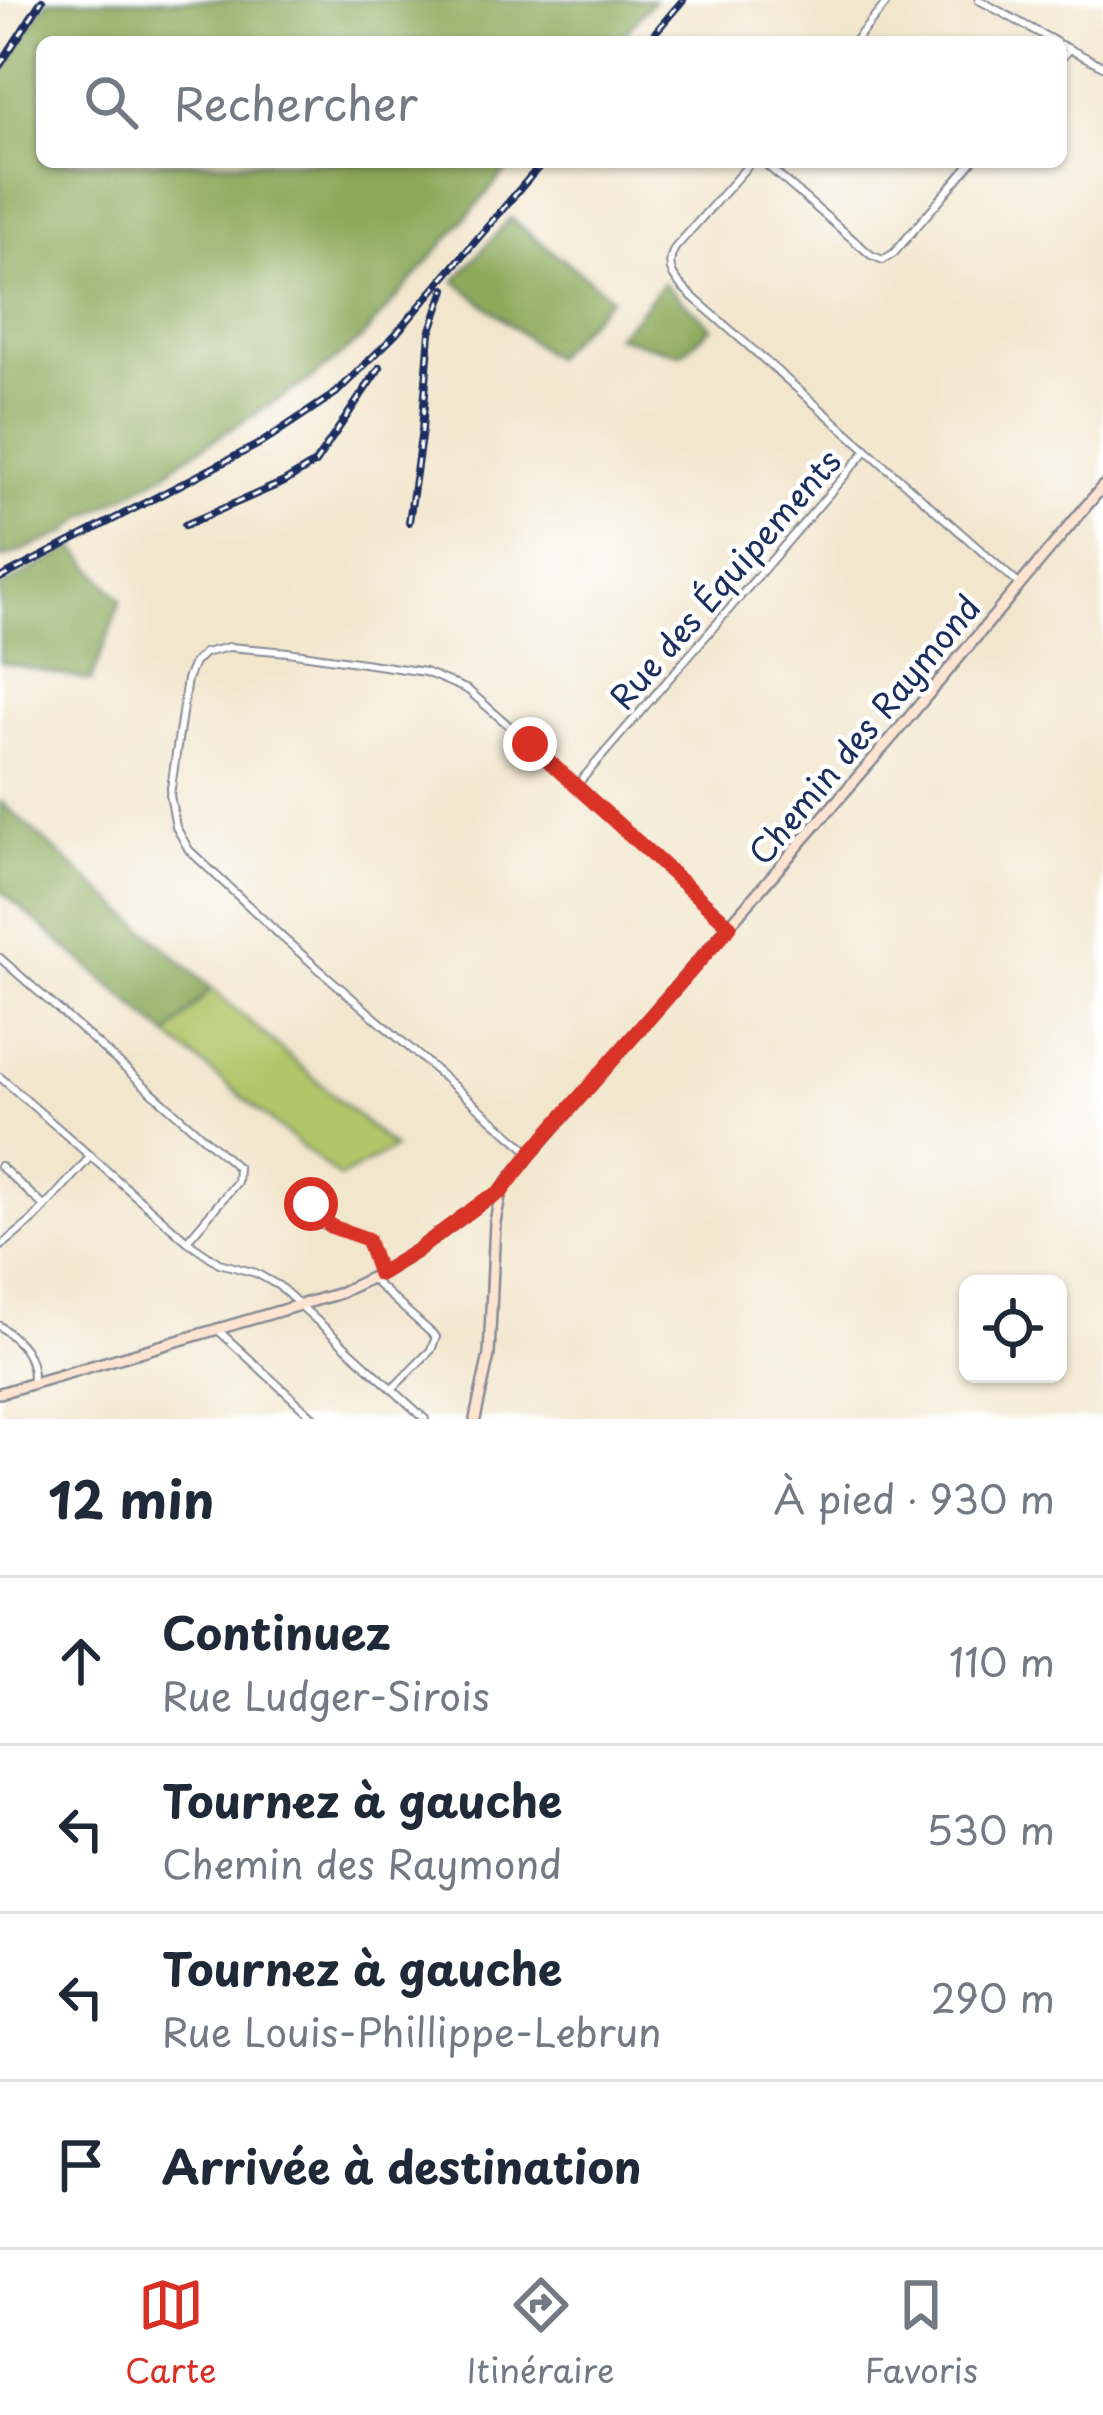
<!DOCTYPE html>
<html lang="fr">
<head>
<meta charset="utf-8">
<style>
	:root { --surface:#fff; --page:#f2f2f3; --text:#1f2937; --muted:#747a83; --line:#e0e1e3; --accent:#d93025 }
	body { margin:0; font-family:"Playpen Sans",sans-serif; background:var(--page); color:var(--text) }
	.controls { position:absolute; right:36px; bottom:36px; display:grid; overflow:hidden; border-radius:18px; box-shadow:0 3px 9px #0004 }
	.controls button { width:108px; height:108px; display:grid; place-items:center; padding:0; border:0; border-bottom:3px solid var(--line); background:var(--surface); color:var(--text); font:60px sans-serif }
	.stop { position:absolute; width:36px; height:36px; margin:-27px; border:9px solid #d93025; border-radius:50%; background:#fff }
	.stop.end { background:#d93025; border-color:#fff; box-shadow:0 3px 12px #0008 }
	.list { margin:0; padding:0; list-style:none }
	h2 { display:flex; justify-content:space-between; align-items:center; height:156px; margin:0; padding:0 48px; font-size:51px }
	h2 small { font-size:39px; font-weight:400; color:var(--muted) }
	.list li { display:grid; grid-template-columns:78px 1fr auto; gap:36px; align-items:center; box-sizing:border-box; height:168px; padding:0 48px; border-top:3px solid var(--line) }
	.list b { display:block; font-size:45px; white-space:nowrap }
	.list p { margin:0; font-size:39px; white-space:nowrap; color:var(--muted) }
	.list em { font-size:39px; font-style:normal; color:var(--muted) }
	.icon { flex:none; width:66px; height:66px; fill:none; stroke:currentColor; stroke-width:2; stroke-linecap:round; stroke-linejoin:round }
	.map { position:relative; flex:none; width:1103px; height:1419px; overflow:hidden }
	.search { position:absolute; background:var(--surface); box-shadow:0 3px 9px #0004; left:36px; right:36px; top:36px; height:132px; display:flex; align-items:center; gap:30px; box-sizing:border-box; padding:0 42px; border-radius:18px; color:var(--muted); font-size:45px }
	.sheet { height:828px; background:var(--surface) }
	nav { display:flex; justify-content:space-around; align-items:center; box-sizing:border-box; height:168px; border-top:3px solid var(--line); background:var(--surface); font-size:33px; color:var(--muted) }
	nav a { display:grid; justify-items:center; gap:6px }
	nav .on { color:var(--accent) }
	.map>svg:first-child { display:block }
</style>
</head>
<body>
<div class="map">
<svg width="1103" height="1419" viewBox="0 0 1103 1419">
	<rect width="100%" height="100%" fill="#fff"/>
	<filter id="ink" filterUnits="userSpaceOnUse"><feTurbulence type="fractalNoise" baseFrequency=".00833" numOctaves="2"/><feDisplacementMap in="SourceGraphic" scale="24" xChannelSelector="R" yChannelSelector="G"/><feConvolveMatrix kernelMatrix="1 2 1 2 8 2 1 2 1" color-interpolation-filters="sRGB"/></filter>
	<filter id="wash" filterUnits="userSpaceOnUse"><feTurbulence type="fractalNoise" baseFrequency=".004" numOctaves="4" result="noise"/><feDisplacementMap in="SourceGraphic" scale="48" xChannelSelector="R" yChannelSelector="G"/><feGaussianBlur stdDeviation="2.7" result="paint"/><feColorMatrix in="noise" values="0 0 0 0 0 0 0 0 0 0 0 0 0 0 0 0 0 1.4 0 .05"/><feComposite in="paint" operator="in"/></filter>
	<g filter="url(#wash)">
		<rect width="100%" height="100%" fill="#f2e6cc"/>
		<!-- green -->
		<path fill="#b2c568" stroke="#667a63" stroke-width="3" d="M211,988L394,1148L340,1178L168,1036Z"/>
		<!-- forest -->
		<g fill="#8daa5c" stroke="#546c5d" stroke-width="3">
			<path d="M48,0H654L617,42H42V162H514L362,338L314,377L180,461L166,473L81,520L68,532L4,558L0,557V75Z"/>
			<path d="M510,218L611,297L552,358L455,281Z"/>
			<path d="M663,283L712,327L681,354L615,336L636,316Z"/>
			<path d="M74,547L121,600L91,681L0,662V588Z"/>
			<path d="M0,801L211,988L168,1036L0,890Z"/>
		</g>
	</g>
	<g filter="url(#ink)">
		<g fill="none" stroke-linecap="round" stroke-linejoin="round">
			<!-- street casing -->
			<g stroke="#868a95" stroke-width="10">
				<g id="street">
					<path d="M979,0L1056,42"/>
					<path d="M854,42L889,0"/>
					<path d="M1061,45L1103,66"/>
					<path d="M1061,59L1069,49"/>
					<path d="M751,162L675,248C662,271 678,283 694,298L866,449"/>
					<path d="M763,162L871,255L883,260L894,253L972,162"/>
					<path d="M577,785L867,450L1021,586"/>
					<path d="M0,958L238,1168L237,1182L187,1241"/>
					<path d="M0,1077L187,1241L219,1263L256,1273L279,1286L425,1419"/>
					<path d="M531,1153L283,938L189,850L176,827L170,795L187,679L194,663L204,653L229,647L288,652L425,672L468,690L577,785L729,925"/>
					<path d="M0,1166L45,1207"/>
					<path d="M330,1226L316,1206H307L304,1208L303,1218L307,1222L354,1233L367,1239L379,1274"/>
					<path d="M0,1247L33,1220L91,1156"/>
					<path d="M371,1279L436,1337L431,1350L392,1389"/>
					<path d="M0,1326C20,1342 34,1354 33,1381"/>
					<path d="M219,1331L315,1419"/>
				</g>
			</g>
			<!-- secondary casing -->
			<g stroke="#868a95" stroke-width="14">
				<g id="secondary">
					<path d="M0,1393L337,1294L379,1274L415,1252L484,1201L501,1192L512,1176L895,734L1103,486"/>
					<path d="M475,1419L489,1355L495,1222L501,1192"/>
				</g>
			</g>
			<!-- street -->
			<use href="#street" stroke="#fff" stroke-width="6"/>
			<!-- secondary -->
			<use href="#secondary" stroke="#fde4d1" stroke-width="9"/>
			<!-- rail casing -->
			<g stroke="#1b2f5e" stroke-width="8">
				<g id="rail">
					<path d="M647,42L683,0"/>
					<path d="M0,65L42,0"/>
					<path d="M409,522L422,430L430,333L445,289"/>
					<path d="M185,525L284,482L315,463L380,367"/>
					<path d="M0,578L261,443L336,393L395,335L543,162"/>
				</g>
			</g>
			<!-- rail -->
			<use href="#rail" stroke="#fff" stroke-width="3" stroke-dasharray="9" stroke-linecap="butt"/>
		</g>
	</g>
	<g fill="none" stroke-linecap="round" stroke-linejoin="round" filter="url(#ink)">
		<!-- route -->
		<path stroke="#d93025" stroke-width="15" d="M311,1204L319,1208L330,1226L367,1239L379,1274L415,1252L484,1201L501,1192L531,1153L730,926L530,744"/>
	</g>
	<g text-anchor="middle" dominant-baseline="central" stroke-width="9" stroke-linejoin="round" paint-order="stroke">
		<!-- street labels -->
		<g font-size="33" fill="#1b2f5e" stroke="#fff">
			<text transform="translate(724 578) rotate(-49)">Rue des Équipements</text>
			<text transform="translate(863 729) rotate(-50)">Chemin des Raymond</text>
		</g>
	</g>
</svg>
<div class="controls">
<button><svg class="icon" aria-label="locate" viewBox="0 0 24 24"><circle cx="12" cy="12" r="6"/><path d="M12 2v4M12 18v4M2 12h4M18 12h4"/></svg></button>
</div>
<div class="stop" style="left:311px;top:1204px"></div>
<div class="stop end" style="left:530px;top:744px"></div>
<div class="search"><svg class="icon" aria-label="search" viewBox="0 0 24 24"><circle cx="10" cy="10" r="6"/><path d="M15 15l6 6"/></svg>Rechercher</div>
</div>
<section class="sheet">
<h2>12 min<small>À pied · 930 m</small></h2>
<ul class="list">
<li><svg class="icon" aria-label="ahead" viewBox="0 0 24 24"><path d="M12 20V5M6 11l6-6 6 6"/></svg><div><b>Continuez</b><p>Rue Ludger-Sirois</p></div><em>110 m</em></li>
<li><svg class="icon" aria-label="left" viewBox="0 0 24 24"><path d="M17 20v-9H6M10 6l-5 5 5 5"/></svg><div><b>Tournez à gauche</b><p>Chemin des Raymond</p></div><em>530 m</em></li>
<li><svg class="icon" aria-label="left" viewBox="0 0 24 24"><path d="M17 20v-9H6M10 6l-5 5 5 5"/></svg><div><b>Tournez à gauche</b><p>Rue Louis-Phillippe-Lebrun</p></div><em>290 m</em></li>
<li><svg class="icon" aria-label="arrive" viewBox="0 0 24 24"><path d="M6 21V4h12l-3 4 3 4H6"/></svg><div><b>Arrivée à destination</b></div></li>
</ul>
</section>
<nav>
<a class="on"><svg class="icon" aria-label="map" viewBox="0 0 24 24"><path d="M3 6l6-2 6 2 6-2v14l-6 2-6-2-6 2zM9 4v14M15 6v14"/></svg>Carte</a>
<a><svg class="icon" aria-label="directions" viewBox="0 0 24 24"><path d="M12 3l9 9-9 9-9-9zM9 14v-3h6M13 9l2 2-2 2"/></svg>Itinéraire</a>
<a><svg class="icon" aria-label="saved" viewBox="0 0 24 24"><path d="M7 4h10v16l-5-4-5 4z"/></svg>Favoris</a>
</nav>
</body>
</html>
